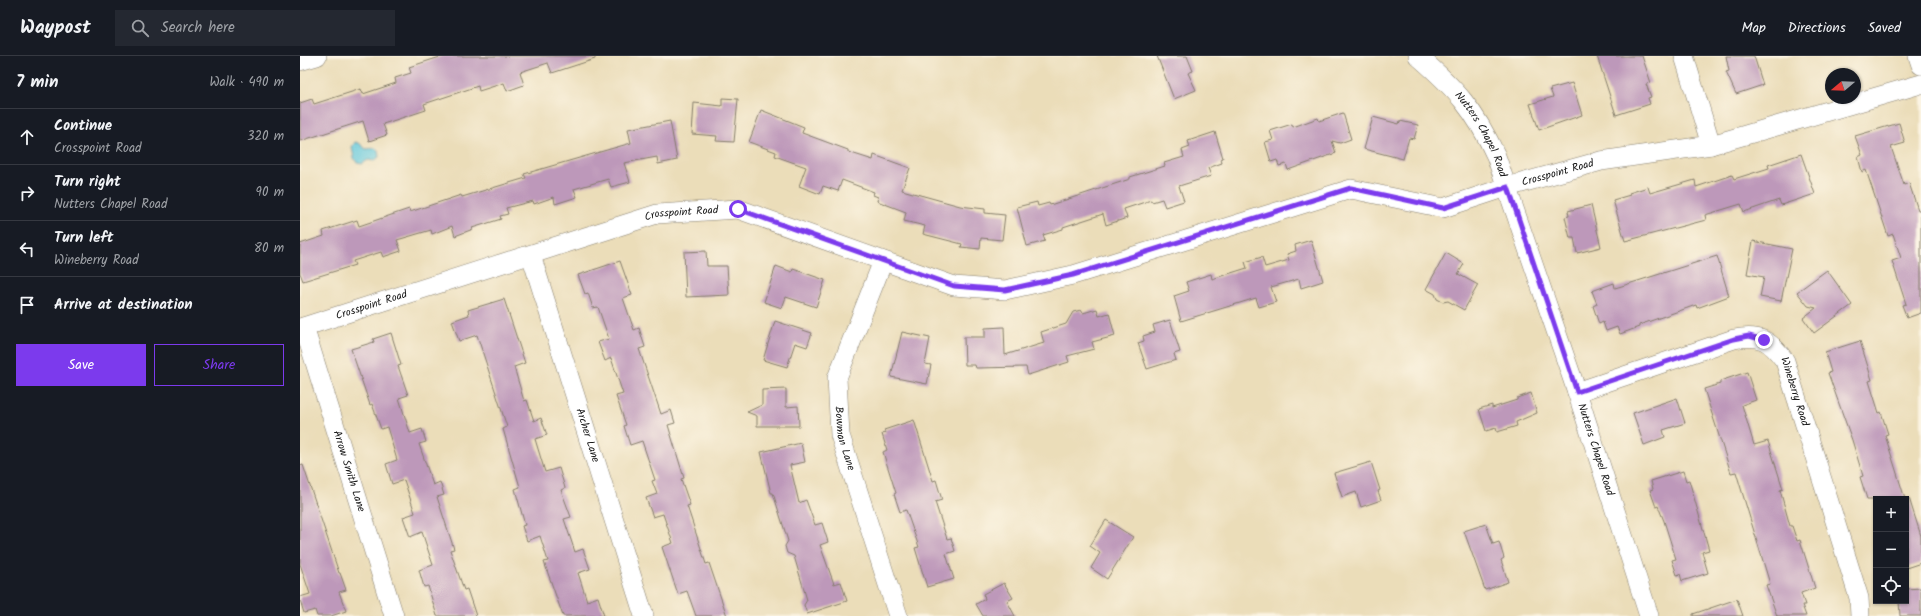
<!DOCTYPE html>
<html lang="en">
<head>
<meta charset="utf-8">
<style>
	:root { --surface:#171b24; --page:#242831; --text:#f1f3f6; --muted:#9ea1a6; --line:#363941; --accent:#7c3aed }
	body { margin:0; font-family:Kalam,sans-serif; background:var(--page); color:var(--text) }
	.controls { position:absolute; right:12px; bottom:12px; display:grid; overflow:hidden; border-radius:0px; box-shadow:0 1px 3px #0004 }
	.controls button { width:36px; height:36px; display:grid; place-items:center; padding:0; border:0; border-bottom:1px solid var(--line); background:var(--surface); color:var(--text); font:20px sans-serif }
	.compass { position:absolute; left:1525px; top:12px; width:36px; height:36px; border-radius:50%; background:var(--surface); box-shadow:0 1px 3px #0004; rotate:251deg }
	.stop { position:absolute; width:12px; height:12px; margin:-9px; border:3px solid #7c3aed; border-radius:50%; background:#fff }
	.stop.end { background:#7c3aed; border-color:#fff; box-shadow:0 1px 4px #0008 }
	.list { margin:0; padding:0; list-style:none }
	h2 { display:flex; justify-content:space-between; align-items:center; height:52px; margin:0; padding:0 16px; font-size:17px }
	h2 small { font-size:13px; font-weight:400; color:var(--muted) }
	.list li { display:grid; grid-template-columns:26px 1fr auto; gap:12px; align-items:center; box-sizing:border-box; height:56px; padding:0 16px; border-top:1px solid var(--line) }
	.list b { display:block; font-size:15px; white-space:nowrap }
	.list p { margin:0; font-size:13px; white-space:nowrap; color:var(--muted) }
	.list em { font-size:13px; font-style:normal; color:var(--muted) }
	.actions { display:flex; gap:8px; padding:12px 16px }
	.actions a { flex:1; padding:9px 0; border:1px solid var(--accent); border-radius:0px; text-align:center; font-size:14px; color:var(--accent) }
	.actions .main { background:var(--accent); color:#fff }
	.icon { flex:none; width:22px; height:22px; fill:none; stroke:currentColor; stroke-width:2; stroke-linecap:round; stroke-linejoin:round }
	.map { position:relative; flex:none; width:1621px; height:560px; overflow:hidden }
	header { display:flex; align-items:center; gap:24px; box-sizing:border-box; height:56px; padding:0 20px; background:var(--surface); border-bottom:1px solid var(--line) }
	header strong { font-size:19px }
	nav { display:flex; gap:22px; margin-inline-start:auto; font-size:14px }
	.search { width:280px; height:36px; background:var(--page); display:flex; align-items:center; gap:10px; box-sizing:border-box; padding:0 14px; border-radius:0px; color:var(--muted); font-size:15px }
	main { display:flex }
	aside { flex:1; background:var(--surface) }
	.map>svg:first-child { display:block }
</style>
</head>
<body>
<header>
<strong>Waypost</strong>
<div class="search"><svg class="icon" aria-label="search" viewBox="0 0 24 24"><circle cx="10" cy="10" r="6"/><path d="M15 15l6 6"/></svg>Search here</div>
<nav><a>Map</a><a>Directions</a><a>Saved</a></nav>
</header>
<main>
<aside>
<h2>7 min<small>Walk · 490 m</small></h2>
<ul class="list">
<li><svg class="icon" aria-label="ahead" viewBox="0 0 24 24"><path d="M12 20V5M6 11l6-6 6 6"/></svg><div><b>Continue</b><p>Crosspoint Road</p></div><em>320 m</em></li>
<li><svg class="icon" aria-label="right" viewBox="0 0 24 24"><path d="M7 20v-9h11M14 6l5 5-5 5"/></svg><div><b>Turn right</b><p>Nutters Chapel Road</p></div><em>90 m</em></li>
<li><svg class="icon" aria-label="left" viewBox="0 0 24 24"><path d="M17 20v-9H6M10 6l-5 5 5 5"/></svg><div><b>Turn left</b><p>Wineberry Road</p></div><em>80 m</em></li>
<li><svg class="icon" aria-label="arrive" viewBox="0 0 24 24"><path d="M6 21V4h12l-3 4 3 4H6"/></svg><div><b>Arrive at destination</b></div></li>
</ul>
<div class="actions"><a class="main">Save</a><a>Share</a></div>
</aside>
<div class="map">
<svg width="1621" height="560" viewBox="0 0 1621 560">
	<rect width="100%" height="100%" fill="#fcf5e5"/>
	<filter id="ink" filterUnits="userSpaceOnUse"><feTurbulence type="fractalNoise" baseFrequency=".025" numOctaves="2"/><feDisplacementMap in="SourceGraphic" scale="8" xChannelSelector="R" yChannelSelector="G"/><feConvolveMatrix kernelMatrix="1 2 1 2 8 2 1 2 1" color-interpolation-filters="sRGB"/></filter>
	<filter id="wash" filterUnits="userSpaceOnUse"><feTurbulence type="fractalNoise" baseFrequency=".012" numOctaves="4" result="noise"/><feDisplacementMap in="SourceGraphic" scale="16" xChannelSelector="R" yChannelSelector="G"/><feGaussianBlur stdDeviation="0.9" result="paint"/><feColorMatrix in="noise" values="0 0 0 0 0 0 0 0 0 0 0 0 0 0 0 0 0 1.4 0 .05"/><feComposite in="paint" operator="in"/></filter>
	<g filter="url(#wash)">
		<rect width="100%" height="100%" fill="#ebddb9"/>
		<!-- water -->
		<path fill="#60c8dc" stroke="#3e727c" d="M55,86L59,87L66,93L75,92L78,94L79,101L74,105L68,104L62,108L57,107L54,102L52,91Z"/>
		<g id="blocks">
			<!-- building -->
			<g fill="#bd98ba">
				<path d="M143,0H295V3L252,17L248,7L220,16L224,29L207,35L204,27L179,35L178,30L124,48L126,54L83,68L87,79L69,85L63,65L0,85V47L12,43L14,48L61,33L63,38L96,27L95,22L111,17L109,11Z"/>
				<path d="M857,0H887L893,15L888,17L896,34L874,43Z"/>
				<path d="M1297,0H1342L1351,27L1346,28L1351,41L1348,42L1350,48L1316,59Z"/>
				<path d="M1426,0H1454L1463,29L1436,38L1426,16L1429,15Z"/>
				<path d="M1272,27L1282,59L1239,74L1230,48L1253,41L1250,33Z"/>
				<path d="M422,42L438,43L434,86L416,85L417,80L392,78L394,47L422,50Z"/>
				<path d="M461,54L504,71L502,77L548,94V96L573,104L574,99L610,112L602,134L660,150L685,153V157L705,159L702,184L681,182L680,193L661,191L662,188L623,178L625,170L604,165L606,156L577,145L578,141L573,139L574,136L542,124L538,135L523,130L520,138L499,130L506,111L475,100L476,96L449,86Z"/>
				<path d="M1043,57L1051,83L1040,87L1032,85L1036,97L988,114L986,108L979,110L977,104L971,106L965,86L973,84L970,75L992,68L993,71L1018,62L1019,65Z"/>
				<path d="M1073,61L1099,68L1100,65L1118,69L1114,83L1109,82L1103,103L1064,93Z"/>
				<path d="M370,65L377,104L358,108L357,101L324,107L330,126L311,131L308,123L274,133L277,141L255,148L254,141L234,148L233,145L206,152L208,158L200,160L201,163L172,172L173,173L155,180L152,170L132,178L131,174L97,184L101,195L83,201L81,196L53,205L55,209L3,225L0,217V188L24,180L23,175L57,164L59,170L109,153L110,156L161,139L162,141L226,122L224,118L331,87L328,73Z"/>
				<path d="M1599,67L1605,87L1591,91L1604,129L1609,127L1618,154H1621V257L1607,262L1602,249L1606,248L1592,205L1601,202L1593,178L1588,180L1566,114L1562,116L1558,101L1562,99L1555,80Z"/>
				<path d="M915,76L923,102L921,103L922,107L908,112L911,120L879,130L884,145L865,151L862,143L852,146L851,144L824,153L827,162L806,169L803,158L763,171V173L743,179L745,185L727,190L717,151L737,146L738,150L749,147L750,149L830,123V121L865,110L864,107L884,101L882,94L890,91L888,85Z"/>
				<path d="M1501,98L1515,138L1481,149L1479,144L1444,156L1441,148L1405,159L1406,164L1325,185L1313,144L1330,139L1329,137L1348,131L1350,137L1395,124L1396,131L1432,119L1434,123L1469,112L1468,109Z"/>
				<path d="M1291,149L1301,191L1277,197L1274,182H1270L1265,161L1269,160L1268,155Z"/>
				<path d="M1011,184L1023,225L1001,232L999,223L971,231L976,246L959,251L956,242L881,265L874,240L889,235L886,226L911,218L912,223L947,212L945,206L962,201L965,211L989,204L987,198L996,195L995,189Z"/>
				<path d="M1453,185L1492,193L1481,245L1460,241L1464,221L1447,218Z"/>
				<path d="M406,195L407,210H427L429,239L386,241L384,196Z"/>
				<path d="M1146,197L1164,208L1158,218L1178,229L1164,254L1148,245L1143,246L1137,243L1135,238L1126,233Z"/>
				<path d="M1417,200L1429,240L1397,252L1396,249L1339,269V271L1320,278L1317,271L1306,275L1303,266L1299,268L1293,250L1297,248L1292,235L1314,227L1315,232L1325,229Z"/>
				<path d="M320,205L332,239L323,242L334,274L339,272L345,291L339,293L361,358L371,354L375,367L368,369L384,422L381,423L390,449L387,450L406,508L409,507L427,560H396L387,535L378,538L362,491L373,487L363,458L353,461L346,442L357,438L352,425L355,424L342,385L330,389L324,370L326,369L316,340L323,338L311,302L305,305L298,286L309,283L298,251L293,252L288,237L285,238L278,219Z"/>
				<path d="M476,210L492,216L493,213L525,224L516,251L486,241L482,252L464,246Z"/>
				<path d="M1527,214L1552,249L1514,277L1503,262L1516,252L1508,250L1497,236Z"/>
				<path d="M204,243L225,307L214,311L224,345L227,344L234,365L241,362L247,379L235,383L245,416L259,412L265,432L261,434L271,461L264,463L275,496L283,493L290,513L278,517L287,545L298,541L304,560H263L244,506L248,505L240,480L227,485L222,470L225,469L215,433L220,431L203,373L207,371L177,279L159,285L152,265L169,259L168,254Z"/>
				<path d="M797,253L799,260L809,257L815,280L792,286L794,293L767,300L769,306L728,319L726,311L676,312L675,309H665L664,281H685V272L704,271L705,299L744,287L741,276L766,268L773,256L781,254L783,257Z"/>
				<path d="M870,264L880,296L874,298L876,304L847,313L838,287L844,285L843,280L855,276L853,269Z"/>
				<path d="M475,265L512,277L507,291L495,287L487,311L463,304Z"/>
				<path d="M602,276L630,282L625,308L631,309L627,328L591,321Z"/>
				<path d="M91,277L101,309L98,310L108,339L99,342L110,377L122,373L126,386L119,388L133,429L140,426L144,439L137,441L154,493L150,494L164,534L167,533L176,560H137L128,530L124,531L119,514L133,509L122,476L110,481L103,461L115,457L104,424L92,428L86,408L97,404L87,371L81,373L72,348L70,349L51,293L74,286L73,283Z"/>
				<path d="M1560,285L1572,324L1569,325L1579,357L1581,356L1588,378L1585,379L1605,443H1567L1560,421L1563,420L1552,384L1528,317L1531,316L1525,296Z"/>
				<path d="M1447,316L1456,344L1442,349L1454,389L1468,385L1483,433L1480,434L1490,470H1492L1497,485L1500,484L1515,532L1501,537L1505,549H1502L1506,560H1477L1466,529L1470,528L1436,416L1431,417L1404,333L1420,328V325Z"/>
				<path d="M486,333V351L498,350L499,370H457V360L447,356L462,349V334Z"/>
				<path d="M1231,337L1237,357L1216,366L1217,370L1197,376L1196,372L1186,375L1179,353L1192,349V352L1217,344V342Z"/>
				<path d="M1377,342L1385,367L1363,374L1365,381L1344,389L1333,357Z"/>
				<path d="M614,364L633,425L636,424L642,444L635,446L647,483L651,482L655,495L646,498L654,523L627,531L615,492L619,491L606,454L600,456L594,438L596,437L583,396L587,394L582,378L586,377L584,374Z"/>
				<path d="M501,387L505,406L490,409L499,447L506,444L515,469L522,467L528,486L520,489L534,528L541,526L547,545L507,558L504,549L507,544L494,500L487,497L485,490L488,485L473,437H471L461,396Z"/>
				<path d="M1071,406L1080,434L1078,435L1081,444L1061,451L1056,436L1042,441L1034,417Z"/>
				<path d="M3,409L39,517H40L46,534L39,536L46,555L31,560H17L15,554L4,557L0,544V541L10,538L0,508V410Z"/>
				<path d="M1383,415L1386,425L1389,424L1409,494L1402,496L1408,517L1382,525L1380,518L1377,519L1372,504L1376,503L1364,465L1358,450L1356,451L1350,434L1353,433L1351,425Z"/>
				<path d="M1609,442L1621,480V507L1606,512V443Z"/>
				<path d="M806,464L833,481L807,523L791,512L800,497L790,490Z"/>
				<path d="M1186,468L1193,488L1199,486L1204,502L1201,504L1208,526L1185,534L1164,475Z"/>
				<path d="M704,527L713,542L707,545L715,560H683L676,548L685,543L683,538Z"/>
				<path d="M1621,532V560H1600L1599,545H1606V533Z"/>
				<path d="M1437,543L1443,560H1393V558Z"/>
			</g>
		</g>
	</g>
	<g filter="url(#ink)">
		<use href="#blocks" fill-opacity="0" stroke="#847c6a" stroke-width="1"/>
		<g fill="none" stroke-linecap="round" stroke-linejoin="round">
			<!-- minor casing -->
			<g stroke="#847c6a" stroke-width="20">
				<g id="minor">
					<path id="s1" d="M1118,0C1156,33 1175,54 1196,100L1277,336L1349,560"/>
					<path d="M1384,0L1411,89"/>
					<path d="M1618,0L1621,9"/>
					<path d="M0,5L17,0"/>
					<path id="s2" d="M231,199L344,560"/>
					<path id="s3" d="M583,205L537,322L540,379L598,560"/>
					<path id="s4" d="M4,271L94,560"/>
					<path id="s5" d="M0,272L357,158L438,153L654,230L705,234L773,219L1051,133L1143,152L1207,131L1301,105L1411,89L1621,28"/>
					<path id="s6" d="M1277,336L1434,283C1460,278 1470,284 1485,305L1559,542L1560,560"/>
				</g>
			</g>
			<!-- minor -->
			<use href="#minor" stroke="#fff" stroke-width="19"/>
		</g>
	</g>
	<g fill="none" stroke-linecap="round" stroke-linejoin="round" filter="url(#ink)">
		<!-- route -->
		<path stroke="#7c3aed" stroke-width="5" d="M438,153L654,230L705,234L773,219L1051,132L1143,152L1208,131L1277,336L1434,283L1449,280L1464,284"/>
	</g>
	<g text-anchor="middle" dominant-baseline="central" stroke-width="3" stroke-linejoin="round" paint-order="stroke">
		<!-- street labels -->
		<g font-size="11" fill="#1c1c1c" stroke="#fcf5e5">
			<text stroke="none"><textPath href="#s1" startOffset="102">Nutters Chapel Road</textPath></text>
			<text stroke="none"><textPath href="#s5" startOffset="1311">Crosspoint Road</textPath></text>
			<text stroke="none"><textPath href="#s5" startOffset="399">Crosspoint Road</textPath></text>
			<text stroke="none"><textPath href="#s5" startOffset="75">Crosspoint Road</textPath></text>
			<text stroke="none"><textPath href="#s6" startOffset="258">Wineberry Road</textPath></text>
			<text stroke="none"><textPath href="#s2" startOffset="189">Archer Lane</textPath></text>
			<text stroke="none"><textPath href="#s3" startOffset="187">Bowman Lane</textPath></text>
			<text stroke="none"><textPath href="#s1" startOffset="438">Nutters Chapel Road</textPath></text>
			<text stroke="none"><textPath href="#s4" startOffset="151">Arrow Smith Lane</textPath></text>
		</g>
	</g>
</svg>
<div class="controls">
<button>+</button>
<button>−</button>
<button><svg class="icon" aria-label="locate" viewBox="0 0 24 24"><circle cx="12" cy="12" r="6"/><path d="M12 2v4M12 18v4M2 12h4M18 12h4"/></svg></button>
</div>
<svg class="compass" viewBox="-18 -18 36 36"><path d="M0-13l5 13h-10z" fill="#e53935"/><path d="M0 13l5-13h-10z" fill="#9ea1a6"/></svg>
<div class="stop" style="left:438px;top:153px"></div>
<div class="stop end" style="left:1464px;top:284px"></div>
</div>
</main>
</body>
</html>
